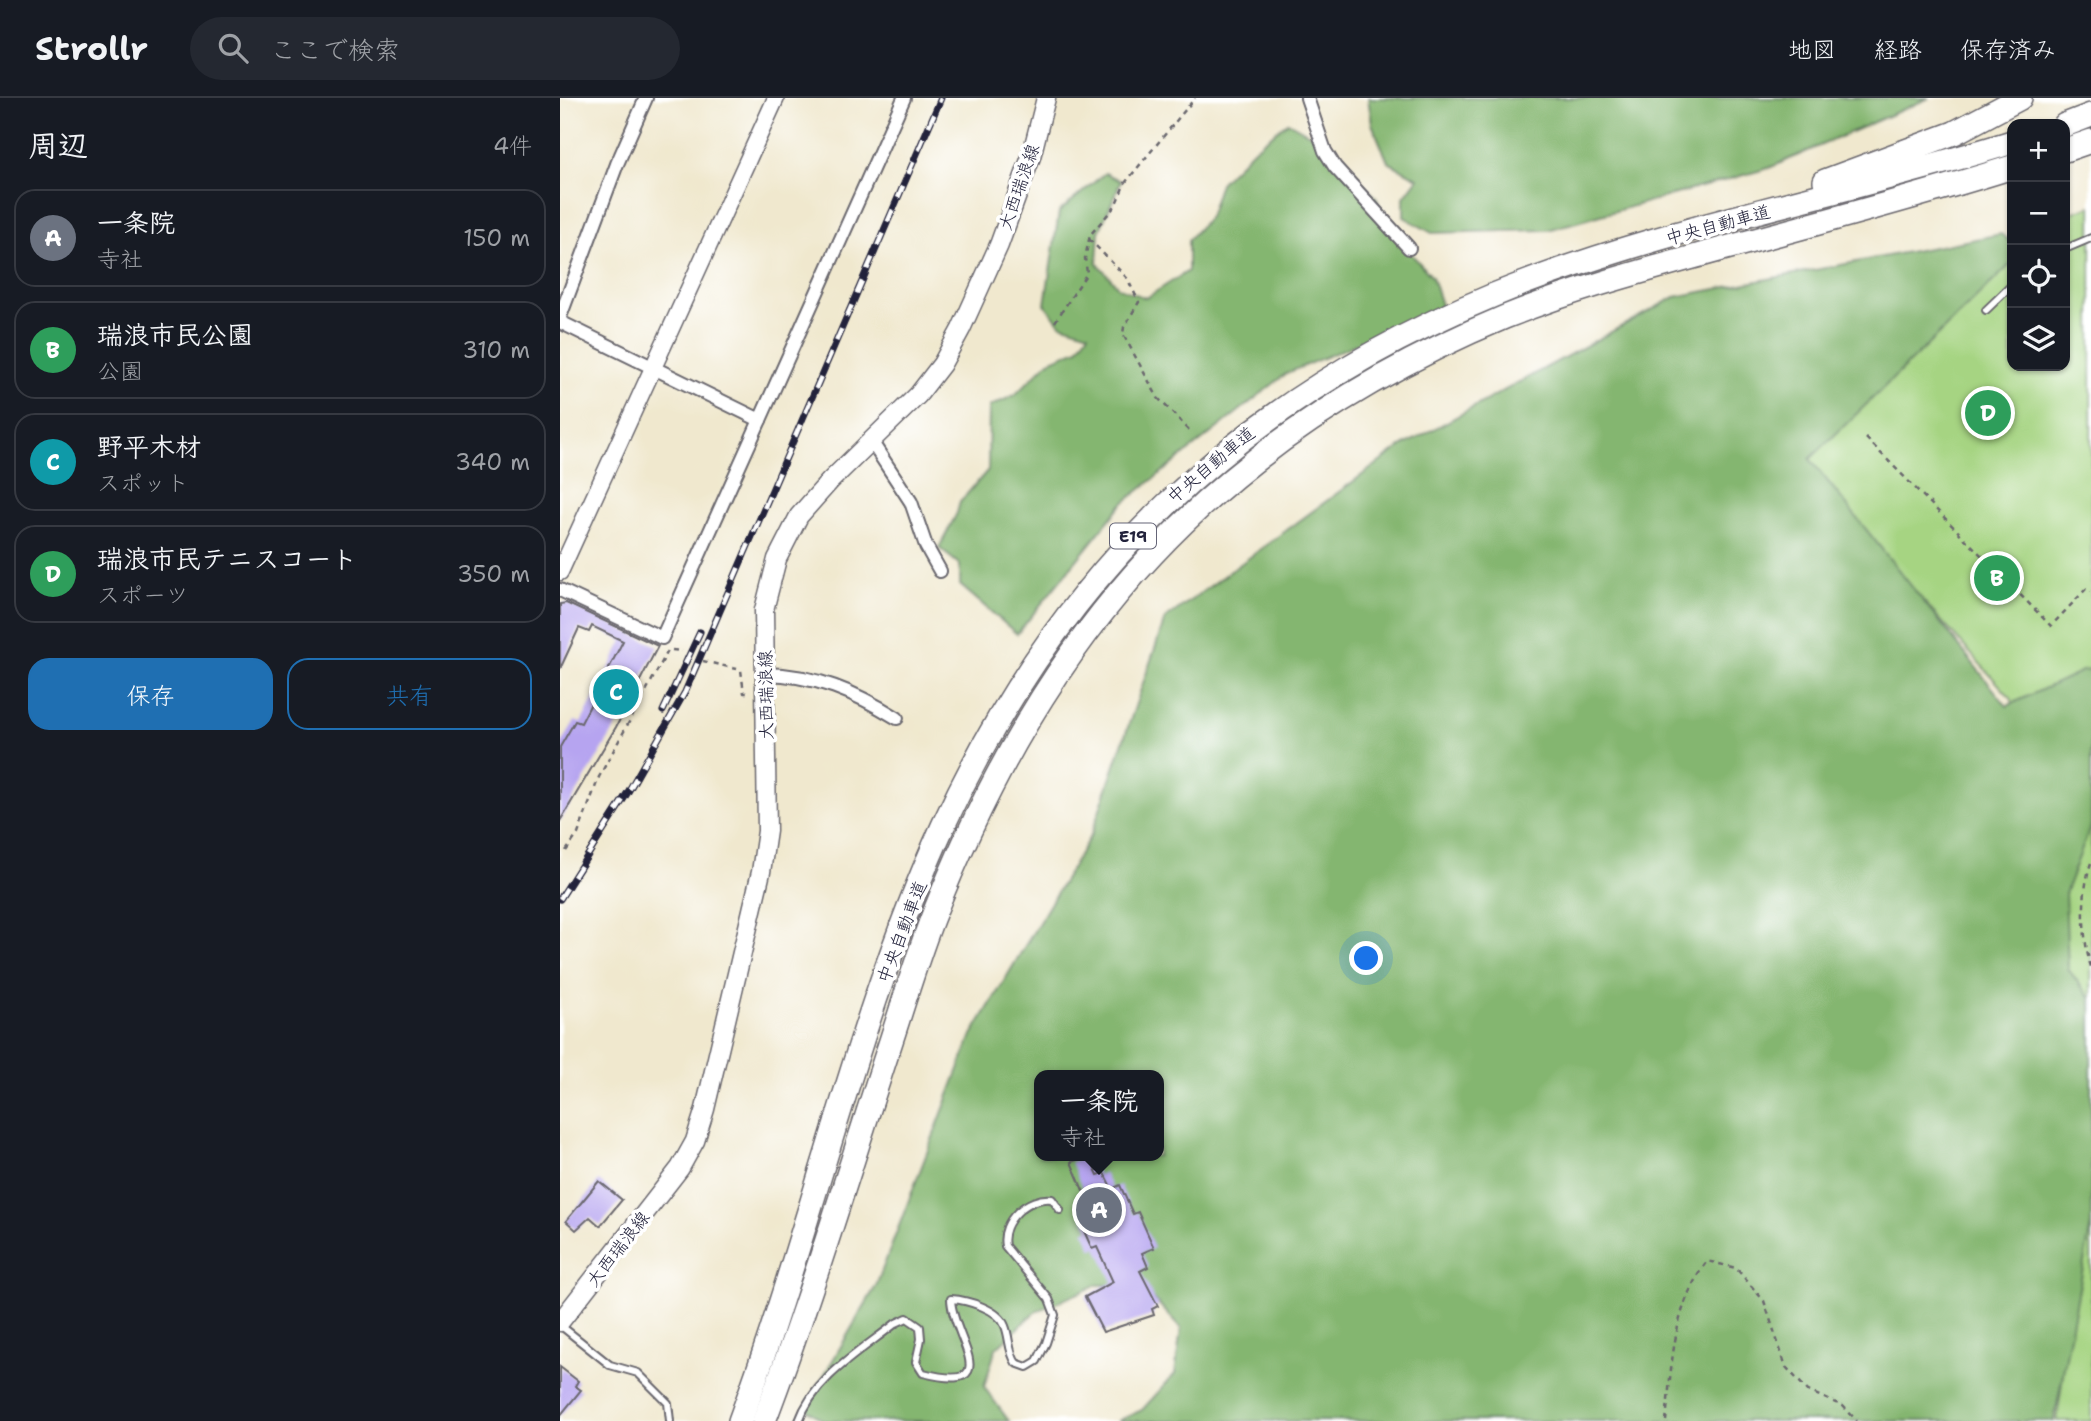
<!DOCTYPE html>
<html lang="ja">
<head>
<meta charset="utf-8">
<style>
	:root { --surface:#171b24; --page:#242831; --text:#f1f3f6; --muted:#9ea1a6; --line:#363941; --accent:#1f6fb2 }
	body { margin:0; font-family:"Shantell Sans","Klee One",sans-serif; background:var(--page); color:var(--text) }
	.controls { position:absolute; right:21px; top:21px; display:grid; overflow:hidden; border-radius:14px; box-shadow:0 2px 5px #0004 }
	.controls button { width:63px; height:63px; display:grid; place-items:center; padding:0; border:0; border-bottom:2px solid var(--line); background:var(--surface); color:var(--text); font:35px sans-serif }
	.you { position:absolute; left:807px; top:861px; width:24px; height:24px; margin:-18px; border:5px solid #fff; border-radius:50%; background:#1a73e8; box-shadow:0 0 0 10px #1a73e833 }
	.badge { display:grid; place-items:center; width:46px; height:46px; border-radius:50%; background:var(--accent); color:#fff; font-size:23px; font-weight:700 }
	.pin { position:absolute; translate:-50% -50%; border:4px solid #fff; box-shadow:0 2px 7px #0006 }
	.popup { position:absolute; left:474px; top:972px; width:130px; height:91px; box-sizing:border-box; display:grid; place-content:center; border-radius:14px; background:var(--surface); filter:drop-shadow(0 2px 5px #0005); font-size:23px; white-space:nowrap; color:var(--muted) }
	.popup b { font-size:26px; color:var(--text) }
	.popup::after { content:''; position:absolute; left:50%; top:100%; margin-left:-14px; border:14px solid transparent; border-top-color:var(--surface) }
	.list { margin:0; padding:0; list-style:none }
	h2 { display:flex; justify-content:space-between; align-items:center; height:91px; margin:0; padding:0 28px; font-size:30px }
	h2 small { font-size:23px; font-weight:400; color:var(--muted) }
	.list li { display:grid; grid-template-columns:46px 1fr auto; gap:21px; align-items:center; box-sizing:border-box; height:98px; margin:0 14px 14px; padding:0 14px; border:2px solid var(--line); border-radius:21px }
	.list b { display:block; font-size:26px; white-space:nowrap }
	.list p { margin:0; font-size:23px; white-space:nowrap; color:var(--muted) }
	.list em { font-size:23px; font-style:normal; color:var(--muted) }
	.actions { display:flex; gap:14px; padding:21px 28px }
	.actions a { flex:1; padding:16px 0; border:2px solid var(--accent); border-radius:21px; text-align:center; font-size:24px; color:var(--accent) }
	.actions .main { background:var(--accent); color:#fff }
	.icon { flex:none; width:38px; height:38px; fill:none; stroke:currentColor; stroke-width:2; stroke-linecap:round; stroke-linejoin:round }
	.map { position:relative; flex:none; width:1531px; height:1323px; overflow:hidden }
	header { display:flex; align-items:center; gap:42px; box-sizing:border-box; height:98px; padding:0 35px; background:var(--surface); border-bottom:2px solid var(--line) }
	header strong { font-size:33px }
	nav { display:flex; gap:38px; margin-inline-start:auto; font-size:24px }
	.search { width:490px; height:63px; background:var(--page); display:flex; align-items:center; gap:18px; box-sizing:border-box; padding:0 24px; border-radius:38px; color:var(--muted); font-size:26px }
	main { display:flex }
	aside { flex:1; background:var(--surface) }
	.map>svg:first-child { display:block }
</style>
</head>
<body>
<header>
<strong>Strollr</strong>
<div class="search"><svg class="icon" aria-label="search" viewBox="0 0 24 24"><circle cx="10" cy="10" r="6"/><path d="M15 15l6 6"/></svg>ここで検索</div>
<nav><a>地図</a><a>経路</a><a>保存済み</a></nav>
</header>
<main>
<aside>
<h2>周辺<small>4件</small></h2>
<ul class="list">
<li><span class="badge" style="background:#6b7280">A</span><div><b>一条院</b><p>寺社</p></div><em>150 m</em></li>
<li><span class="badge" style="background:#2e9e5b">B</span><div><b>瑞浪市民公園</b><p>公園</p></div><em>310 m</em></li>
<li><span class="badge" style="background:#0f9aa8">C</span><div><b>野平木材</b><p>スポット</p></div><em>340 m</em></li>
<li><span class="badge" style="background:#2e9e5b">D</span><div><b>瑞浪市民テニスコート</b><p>スポーツ</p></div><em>350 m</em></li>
</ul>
<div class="actions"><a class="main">保存</a><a>共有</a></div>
</aside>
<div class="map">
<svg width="1531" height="1323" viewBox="0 0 1531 1323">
	<rect width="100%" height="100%" fill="#fff"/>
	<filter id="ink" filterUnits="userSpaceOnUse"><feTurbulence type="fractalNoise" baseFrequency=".0143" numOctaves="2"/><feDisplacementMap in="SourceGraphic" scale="14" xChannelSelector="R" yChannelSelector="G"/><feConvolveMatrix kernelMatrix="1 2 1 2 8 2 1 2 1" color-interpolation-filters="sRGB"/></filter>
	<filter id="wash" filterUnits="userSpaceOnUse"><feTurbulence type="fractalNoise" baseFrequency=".00686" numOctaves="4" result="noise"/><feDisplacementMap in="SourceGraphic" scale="28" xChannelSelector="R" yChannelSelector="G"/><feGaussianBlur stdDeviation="1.57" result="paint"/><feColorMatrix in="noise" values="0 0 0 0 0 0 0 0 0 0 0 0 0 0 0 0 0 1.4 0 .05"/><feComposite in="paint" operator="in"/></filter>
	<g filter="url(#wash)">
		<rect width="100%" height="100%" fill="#f0e8ce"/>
		<!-- green -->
		<g fill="#a6d482" stroke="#647b5e" stroke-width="2">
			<path d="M1531,108V980L1479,879L1504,741L1451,600L1234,360L1452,137V268H1505V117Z"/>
			<path d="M1531,1060V1323H1497Z"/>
		</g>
		<!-- forest -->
		<g fill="#84b670" stroke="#536c56" stroke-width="2" fill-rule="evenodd">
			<path d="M808,0H1369L1209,70L988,132L872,135L844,119V99L858,80L828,64L812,26Z"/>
			<path d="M728,24L755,39L816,99L829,131L872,179L882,210L727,275L562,406L457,536L400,487V467L379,450L397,415L400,404L428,372L429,309L455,297L489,263L518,251L529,235L500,226L485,206L499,114L545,75L561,83L539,134L537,165L559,190L586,200L628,173V142L649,119L660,85L694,51Z"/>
			<path d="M1441,136L1452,145V165L1250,361L1447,608L1522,573L1531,572V727L1505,796L1508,871L1531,901V1127L1494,1323H558L582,1312L615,1276L621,1230L581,1187H537L475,1214L436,1250L424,1289L449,1323H264L245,1310L316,1188L412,937L531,737L605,521L839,350L1115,199ZM480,977H598V1058H480Z"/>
		</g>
		<g id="blocks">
			<!-- building -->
			<g fill="#b6a4f0">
				<path d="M6,505L98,548L56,629L0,723V649L15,623L21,625L63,543L32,528L29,534L19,530L0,571V506Z"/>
				<path d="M529,1058L538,1077L544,1075L552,1091L560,1087L573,1116L578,1114L594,1150L582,1155L588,1169L580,1173L598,1208L592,1211L594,1217L543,1234L525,1199L553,1184L537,1149L532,1151L524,1133L529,1131L521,1112L530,1109L511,1064Z"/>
				<path d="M39,1083L62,1102L40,1128L30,1119L16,1132L6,1123Z"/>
				<path d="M0,1269L18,1283L15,1288L21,1292L0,1318Z"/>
			</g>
		</g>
	</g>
	<g filter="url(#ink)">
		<use href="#blocks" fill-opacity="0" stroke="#6a676e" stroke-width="2"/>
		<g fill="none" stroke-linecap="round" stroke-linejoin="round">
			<!-- service casing -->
			<g stroke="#6a676e" stroke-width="10">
				<g id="service">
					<path d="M1505,151L1531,140"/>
					<path d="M1426,212L1452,187"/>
					<path d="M0,1227L50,1267L78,1275L108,1305L110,1323"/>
					<path d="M239,1323C254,1280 301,1253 336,1225L347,1220L360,1229L361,1241L356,1264L363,1275C447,1296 392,1240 391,1201C407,1202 439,1211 445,1228C450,1240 448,1253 456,1265L467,1269L477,1263L486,1245L495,1217L489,1201L445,1148C440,1123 468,1098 492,1101L500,1112"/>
				</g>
			</g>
			<!-- minor casing -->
			<g stroke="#6a676e" stroke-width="16">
				<g id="minor">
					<path d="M747,0L765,53L775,69L849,150"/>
					<path d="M0,219L57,66L86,0"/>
					<path d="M0,224L200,322L344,0"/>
					<path d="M311,343L351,404L366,448L380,473"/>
					<path d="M0,492L102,540L200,322"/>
					<path d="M205,576C256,577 295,594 337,620"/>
				</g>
			</g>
			<!-- tertiary casing -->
			<g stroke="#6a676e" stroke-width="19">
				<path id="tertiary" d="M0,474L216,0"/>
			</g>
			<!-- secondary casing -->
			<g stroke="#6a676e" stroke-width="21">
				<path id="secondary" d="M0,1224L120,1070L135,1043L145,1011L201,774L207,733L204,512L217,461L239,418L270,383L358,297L382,266L401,231L439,147L471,59L486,0"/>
			</g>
			<!-- motorway casing -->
			<g stroke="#6a676e" stroke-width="26">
				<g id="motorway">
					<path d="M1505,27L1531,17"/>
					<path d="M1505,52L1531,43"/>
					<path d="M1265,83L1394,35L1460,0"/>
					<path d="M180,1323C253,1127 296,919 383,728C499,475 677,303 934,197C1101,129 1281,98 1452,44"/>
					<path d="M204,1323C252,1197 290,1068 332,940C345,900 357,860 372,821C486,531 654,340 945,219C1007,194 1072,176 1137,158C1242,129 1348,102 1452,69"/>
				</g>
			</g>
			<!-- path -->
			<g stroke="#6a676e" stroke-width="2.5" stroke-dasharray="5 5" stroke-linecap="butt">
				<path d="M529,141L567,180L579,204L564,229L563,236L598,300L630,333"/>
				<path d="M495,224L527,175L525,160L530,137L555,108L565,85L635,0"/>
				<path d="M1306,340L1491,528L1526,491L1531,494"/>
				<path d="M112,552L122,553"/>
				<path d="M143,563L181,572L184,595H188"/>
				<path d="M6,753L18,736L39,679L109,551"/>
				<path d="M1531,765C1521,793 1522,841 1531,869"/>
				<path d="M1106,1323C1112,1266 1112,1211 1147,1163L1176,1170L1204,1203L1226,1269L1248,1293L1283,1308L1297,1323"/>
			</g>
			<!-- service -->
			<use href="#service" stroke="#fff" stroke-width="6"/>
			<!-- minor -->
			<use href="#minor" stroke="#fff" stroke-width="12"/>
			<!-- tertiary -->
			<use href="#tertiary" stroke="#fff" stroke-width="16"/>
			<!-- secondary -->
			<use href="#secondary" stroke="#fff" stroke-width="18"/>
			<!-- motorway -->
			<use href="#motorway" stroke="#fff" stroke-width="23"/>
			<!-- rail casing -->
			<g stroke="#22223b" stroke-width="7">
				<g id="rail">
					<path d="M103,613L140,534"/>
					<path d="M0,801L68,694L125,594L381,0"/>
				</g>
			</g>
			<!-- rail -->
			<use href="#rail" stroke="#fff" stroke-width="4.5" stroke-dasharray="13" stroke-linecap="butt"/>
		</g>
	</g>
	<g text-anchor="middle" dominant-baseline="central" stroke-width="7" stroke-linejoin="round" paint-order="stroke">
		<!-- shield labels -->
		<rect fill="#fff" stroke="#646476" stroke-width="2" x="550" y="425.5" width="46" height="25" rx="5"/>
		<g font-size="16" font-weight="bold" fill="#22223b">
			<text x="573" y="438">E19</text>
		</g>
		<!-- street labels -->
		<g font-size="18" fill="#22223b" stroke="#fff">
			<text transform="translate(459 89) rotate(-71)">大西瑞浪線</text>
			<text transform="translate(1158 127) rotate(-15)">中央自動車道</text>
			<text transform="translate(651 367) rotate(-40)">中央自動車道</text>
			<text transform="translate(206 597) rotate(-91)">大西瑞浪線</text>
			<text transform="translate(342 834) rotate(-69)">中央自動車道</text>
			<text transform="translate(58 1151) rotate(-52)">大西瑞浪線</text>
		</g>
	</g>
</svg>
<div class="controls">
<button>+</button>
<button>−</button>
<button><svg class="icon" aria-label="locate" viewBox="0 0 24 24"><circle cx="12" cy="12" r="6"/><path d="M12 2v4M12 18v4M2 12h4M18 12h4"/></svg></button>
<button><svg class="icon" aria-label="layers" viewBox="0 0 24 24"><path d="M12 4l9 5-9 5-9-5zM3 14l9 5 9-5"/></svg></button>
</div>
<div class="you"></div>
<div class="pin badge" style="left:539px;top:1112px;background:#6b7280">A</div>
<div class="popup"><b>一条院</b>寺社</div>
<div class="pin badge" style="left:1437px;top:480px;background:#2e9e5b">B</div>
<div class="pin badge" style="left:56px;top:594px;background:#0f9aa8">C</div>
<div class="pin badge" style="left:1428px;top:315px;background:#2e9e5b">D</div>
</div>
</main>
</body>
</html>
